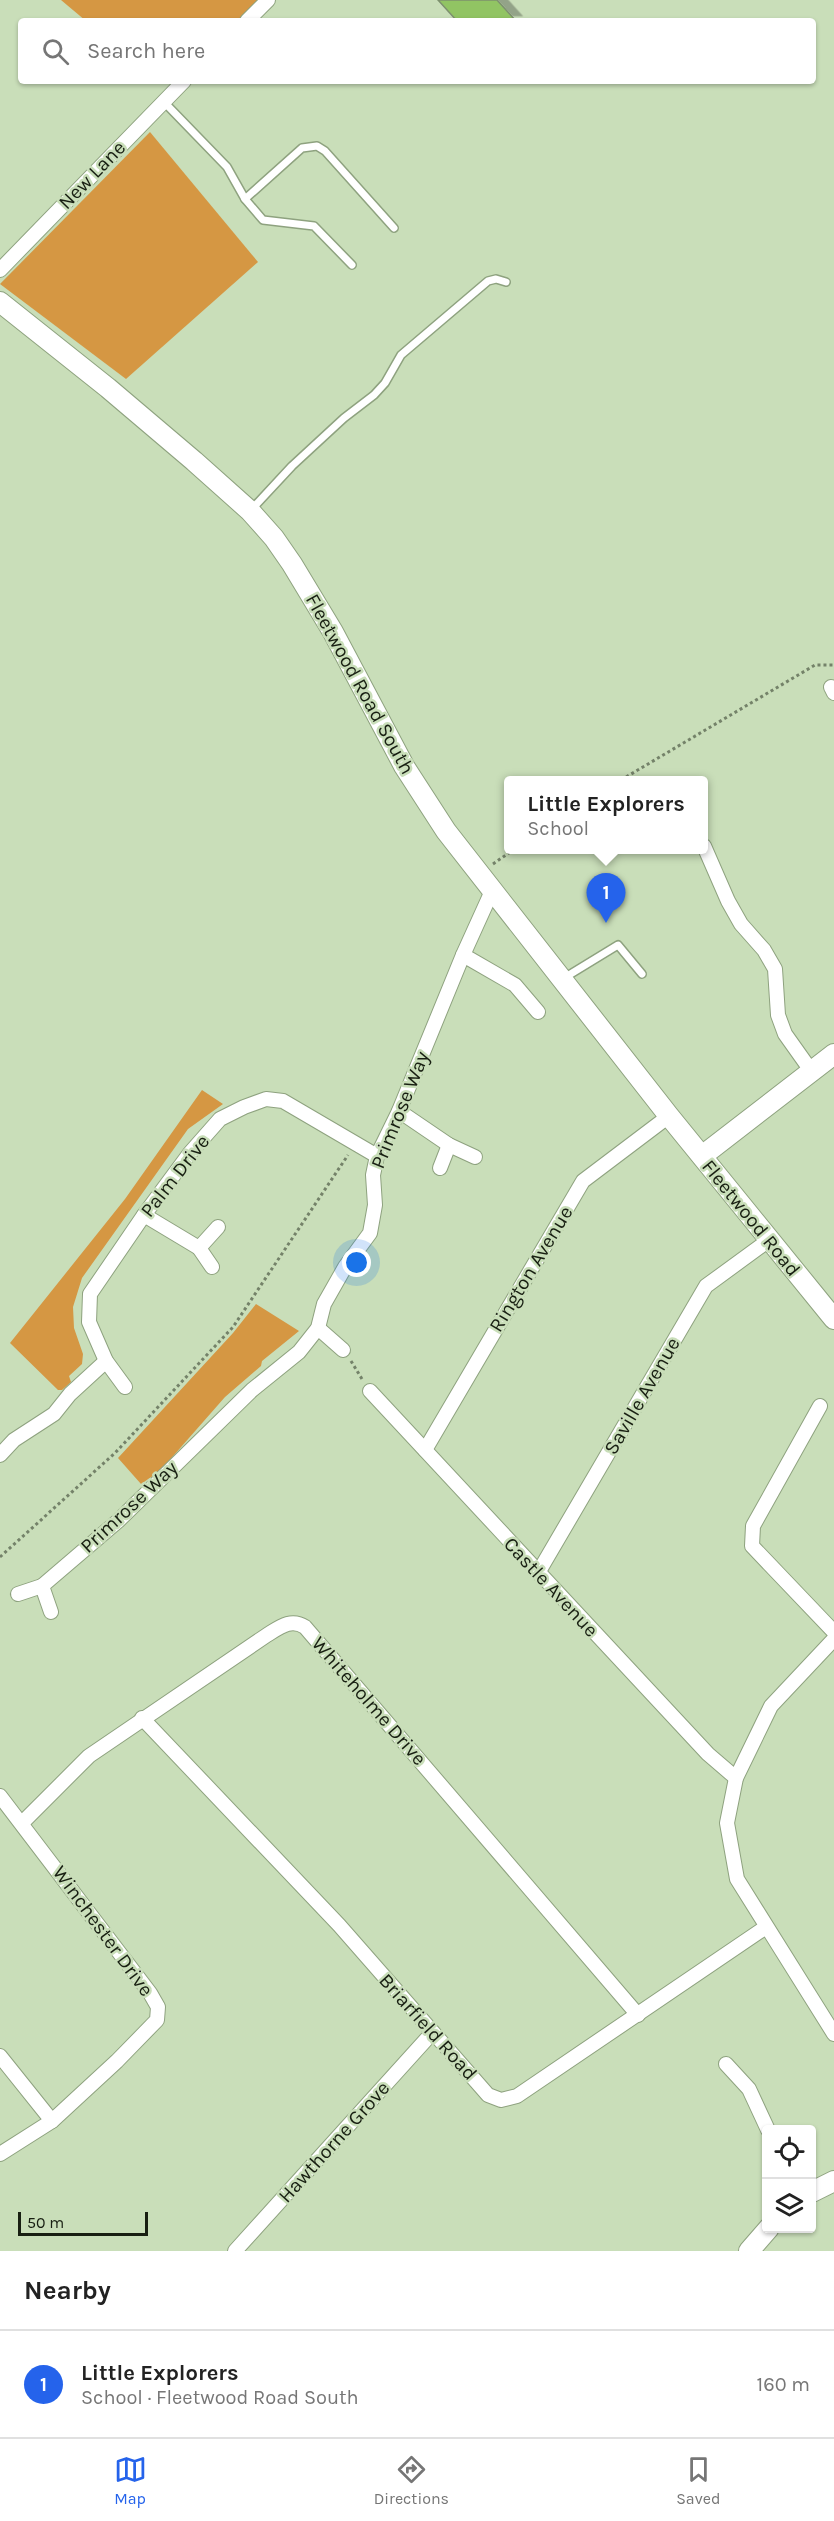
<!DOCTYPE html>
<html lang="en">
<head>
<meta charset="utf-8">
<style>
	:root { --surface:#fff; --page:#f2f2f2; --text:#222; --muted:#767676; --line:#e0e0e0; --accent:#2563eb }
	body { margin:0; font-family:Karla,sans-serif; background:var(--page); color:var(--text) }
	.controls { position:absolute; right:18px; bottom:18px; display:grid; overflow:hidden; border-radius:6px; box-shadow:0 2px 4px #0004 }
	.controls button { width:54px; height:54px; display:grid; place-items:center; padding:0; border:0; border-bottom:2px solid var(--line); background:var(--surface); color:var(--text); font:30px sans-serif }
	.scale { position:absolute; left:18px; bottom:15px; width:130px; box-sizing:border-box; padding-left:6px; border:3px solid #181f12; border-top:0; font-size:16px; line-height:21px; white-space:nowrap; color:#181f12; -webkit-text-stroke:4px #c9deb9; paint-order:stroke }
	.you { position:absolute; left:357px; top:1263px; width:21px; height:21px; margin:-15px; border:4px solid #fff; border-radius:50%; background:#1a73e8; box-shadow:0 0 0 9px #1a73e833 }
	.badge { display:grid; place-items:center; width:39px; height:39px; border-radius:50%; background:var(--accent); color:#fff; font-size:20px; font-weight:700 }
	.pin { position:absolute; translate:-50% -50px; filter:drop-shadow(0 2px 3px #0008) }
	.pin::after { content:''; position:absolute; top:32px; width:21px; height:18px; background:inherit; clip-path:polygon(0 0,100% 0,50% 100%) }
	.popup { position:absolute; left:504px; top:776px; width:204px; height:78px; box-sizing:border-box; display:grid; place-content:center; border-radius:6px; background:var(--surface); filter:drop-shadow(0 2px 4px #0005); font-size:20px; white-space:nowrap; color:var(--muted) }
	.popup b { font-size:22px; color:var(--text) }
	.popup::after { content:''; position:absolute; left:50%; top:100%; margin-left:-12px; border:12px solid transparent; border-top-color:var(--surface) }
	.list { margin:0; padding:0; list-style:none }
	h2 { display:flex; justify-content:space-between; align-items:center; height:78px; margin:0; padding:0 24px; font-size:26px }
	h2 small { font-size:20px; font-weight:400; color:var(--muted) }
	.list li { display:grid; grid-template-columns:39px 1fr auto; gap:18px; align-items:center; box-sizing:border-box; height:108px; padding:0 24px; border-top:2px solid var(--line) }
	.list b { display:block; font-size:22px; white-space:nowrap }
	.list p { margin:0; font-size:20px; white-space:nowrap; color:var(--muted) }
	.list em { font-size:20px; font-style:normal; color:var(--muted) }
	.icon { flex:none; width:33px; height:33px; fill:none; stroke:currentColor; stroke-width:2; stroke-linecap:round; stroke-linejoin:round }
	.map { position:relative; flex:none; width:834px; height:2251px; overflow:hidden }
	.search { position:absolute; background:var(--surface); box-shadow:0 2px 4px #0004; left:18px; right:18px; top:18px; height:66px; display:flex; align-items:center; gap:15px; box-sizing:border-box; padding:0 21px; border-radius:6px; color:var(--muted); font-size:22px }
	.sheet { height:186px; background:var(--surface) }
	nav { display:flex; justify-content:space-around; align-items:center; box-sizing:border-box; height:84px; border-top:2px solid var(--line); background:var(--surface); font-size:16px; color:var(--muted) }
	nav a { display:grid; justify-items:center; gap:3px }
	nav .on { color:var(--accent) }
	.map>svg:first-child { display:block }
</style>
</head>
<body>
<div class="map">
<svg width="834" height="2251" viewBox="0 0 834 2251">
	<defs>
		<filter id="shadow"><feDropShadow dx="5.5" dy="-5.5" stdDeviation="0" flood-color="#0004"/></filter>
	</defs>
	<rect width="100%" height="100%" fill="#c9deb9"/>
	<!-- green -->
	<g fill="#d59743">
		<path d="M61,0H268L247,21H86Z"/>
		<path d="M150,132L258,262L126,379L0,284Z"/>
		<path d="M202,1090L223,1104L188,1129L82,1278L73,1307L74,1328L83,1354L82,1364L69,1376L71,1382L62,1390H58L10,1343L125,1199Z"/>
		<path d="M256,1304L299,1331L262,1361L261,1366L225,1397L160,1471L141,1484L118,1458L233,1333Z"/>
	</g>
	<!-- building -->
	<path fill="#91c464" stroke="#7d906e" stroke-width="1.5" filter="url(#shadow)" d="M438,0H497L516,21H457Z"/>
	<g fill="none" stroke-linecap="round" stroke-linejoin="round">
		<!-- lane casing -->
		<g stroke="#8ea27f" stroke-width="10">
			<g id="lane">
				<path d="M164,102L227,167L245,199L263,220L314,226L352,265"/>
				<path d="M245,199L302,148L317,146L325,151L394,228"/>
				<path d="M252,509L292,466L344,418L374,395L385,383L401,355L488,281L496,279L506,282"/>
				<path d="M564,978L618,945L642,974"/>
			</g>
		</g>
		<!-- street casing -->
		<g stroke="#8ea27f" stroke-width="16">
			<g id="street">
				<path d="M247,21L268,0"/>
				<path d="M0,270L184,81"/>
				<path d="M831,687L834,693"/>
				<path d="M704,846L728,901L741,924L764,950L775,969L778,1015L785,1034L812,1072"/>
				<path d="M463,955L515,985L538,1012"/>
				<path d="M399,1111L449,1145L475,1157"/>
				<path d="M440,1168L449,1145"/>
				<path d="M144,1215L199,1248L212,1267"/>
				<path d="M199,1248L218,1227"/>
				<path d="M318,1328L343,1350"/>
				<path d="M125,1387L106,1361L89,1322L90,1294L144,1215L190,1153L220,1119L244,1107L266,1099L283,1101L377,1156"/>
				<path d="M370,1391L708,1754L736,1778"/>
				<path d="M820,1406L753,1526L752,1546L834,1632"/>
				<path d="M425,1450L583,1181L669,1116"/>
				<path d="M0,1455L14,1440L54,1414L70,1394L106,1361"/>
				<path d="M538,1573L706,1286L769,1240"/>
				<path d="M18,1594L42,1586"/>
				<path d="M51,1612L42,1586L118,1521L252,1390L299,1352L318,1328L324,1304L345,1267L370,1233L375,1205L373,1175L377,1156L399,1111L463,955L492,891"/>
				<path d="M834,1639L771,1706L736,1778L727,1823L737,1879L834,2034"/>
				<path d="M142,1718L339,1925L488,2095L501,2100L517,2096L766,1927"/>
				<path d="M0,1796L150,1993L158,2007L157,2020L117,2061L52,2121L0,2154"/>
				<path d="M22,1823L89,1756L267,1635C280,1627 291,1618 305,1627L638,2015"/>
				<path d="M0,2056L52,2121"/>
				<path d="M726,2064L749,2089L768,2130"/>
				<path d="M235,2251L432,2033"/>
			</g>
		</g>
		<!-- secondary casing -->
		<g stroke="#8ea27f" stroke-width="22">
			<g id="secondary">
				<path d="M0,302L108,388L194,461L250,511L274,538L292,564L333,632L404,766L446,831L669,1116L834,1319"/>
				<path d="M702,1156L834,1054"/>
				<path d="M812,2192L834,2181"/>
				<path d="M749,2251L769,2228"/>
			</g>
		</g>
		<!-- path -->
		<g stroke="#748269" stroke-width="3" stroke-dasharray="3 3" stroke-linecap="butt">
			<path d="M621,780L815,665H834"/>
			<path d="M493,864L513,850"/>
			<path d="M351,1361L362,1379"/>
			<path d="M0,1557L115,1453L233,1327L348,1155"/>
		</g>
		<!-- lane -->
		<use href="#lane" stroke="#fff" stroke-width="7"/>
		<!-- street -->
		<use href="#street" stroke="#fff" stroke-width="14"/>
		<!-- secondary -->
		<use href="#secondary" stroke="#fff" stroke-width="20"/>
	</g>
	<g text-anchor="middle" dominant-baseline="central" stroke-width="5" stroke-linejoin="round" paint-order="stroke">
		<!-- street labels -->
		<g font-size="20" fill="#181f12" stroke="#c9deb9">
			<text transform="translate(92 175) rotate(-46)">New Lane</text>
			<text transform="translate(360 684) rotate(61)">Fleetwood Road South</text>
			<text transform="translate(400 1110) rotate(-68)">Primrose Way</text>
			<text transform="translate(175 1176) rotate(-52)">Palm Drive</text>
			<text transform="translate(751 1218) rotate(51)">Fleetwood Road</text>
			<text transform="translate(531 1269) rotate(-59)">Rington Avenue</text>
			<text transform="translate(642 1396) rotate(-60)">Saville Avenue</text>
			<text transform="translate(129 1507) rotate(-43)">Primrose Way</text>
			<text transform="translate(551 1587) rotate(47)">Castle Avenue</text>
			<text transform="translate(369 1701) rotate(49)">Whiteholme Drive</text>
			<text transform="translate(103 1931) rotate(54)">Winchester Drive</text>
			<text transform="translate(428 2027) rotate(48)">Briarfield Road</text>
			<text transform="translate(334 2142) rotate(-48)">Hawthorne Grove</text>
		</g>
	</g>
</svg>
<div class="controls">
<button><svg class="icon" aria-label="locate" viewBox="0 0 24 24"><circle cx="12" cy="12" r="6"/><path d="M12 2v4M12 18v4M2 12h4M18 12h4"/></svg></button>
<button><svg class="icon" aria-label="layers" viewBox="0 0 24 24"><path d="M12 4l9 5-9 5-9-5zM3 14l9 5 9-5"/></svg></button>
</div>
<div class="scale">50 m</div>
<div class="you"></div>
<div class="pin badge" style="left:606px;top:923px">1</div>
<div class="popup"><b>Little Explorers</b>School</div>
<div class="search"><svg class="icon" aria-label="search" viewBox="0 0 24 24"><circle cx="10" cy="10" r="6"/><path d="M15 15l6 6"/></svg>Search here</div>
</div>
<section class="sheet">
<h2>Nearby<small></small></h2>
<ul class="list">
<li><span class="badge">1</span><div><b>Little Explorers</b><p>School · Fleetwood Road South</p></div><em>160 m</em></li>
</ul>
</section>
<nav>
<a class="on"><svg class="icon" aria-label="map" viewBox="0 0 24 24"><path d="M3 6l6-2 6 2 6-2v14l-6 2-6-2-6 2zM9 4v14M15 6v14"/></svg>Map</a>
<a><svg class="icon" aria-label="directions" viewBox="0 0 24 24"><path d="M12 3l9 9-9 9-9-9zM9 14v-3h6M13 9l2 2-2 2"/></svg>Directions</a>
<a><svg class="icon" aria-label="saved" viewBox="0 0 24 24"><path d="M7 4h10v16l-5-4-5 4z"/></svg>Saved</a>
</nav>
</body>
</html>
